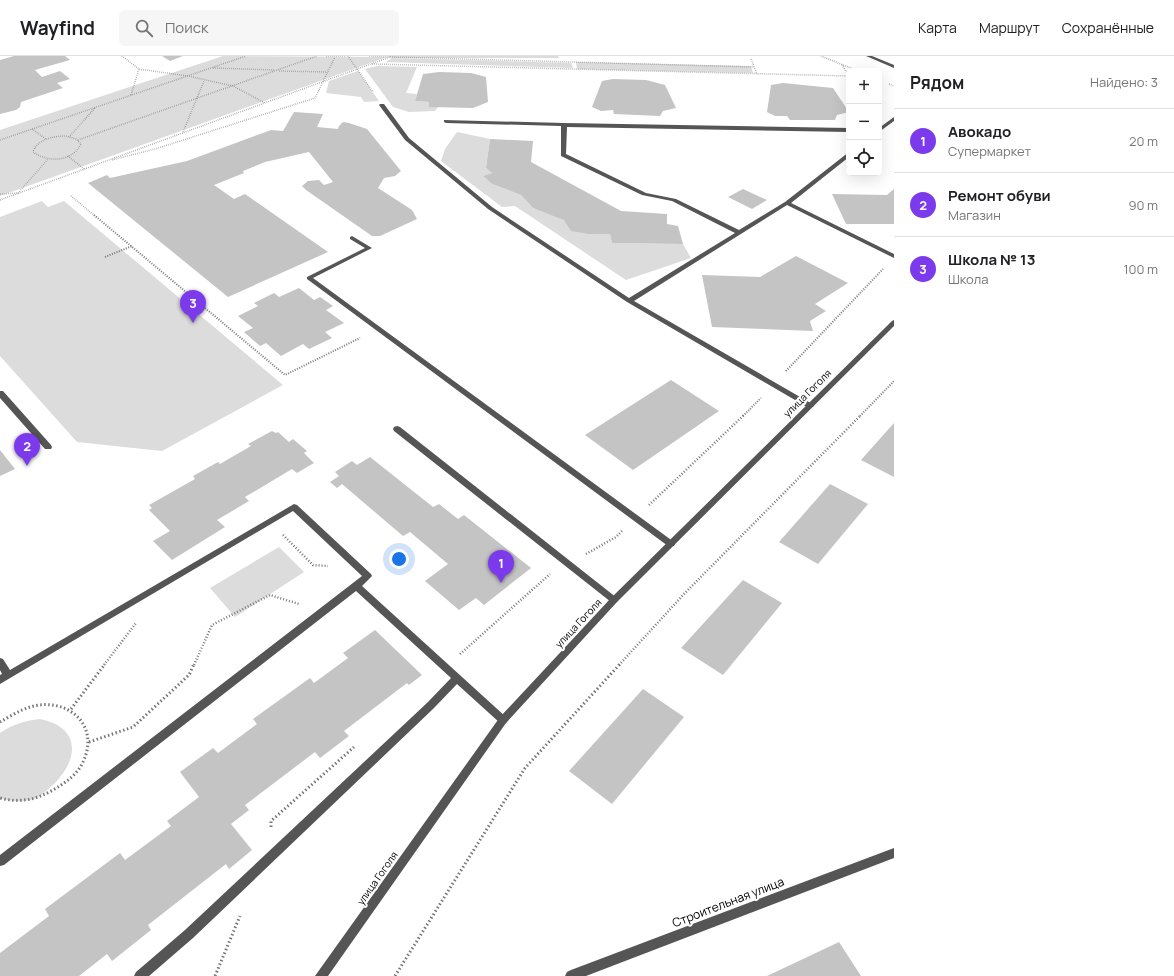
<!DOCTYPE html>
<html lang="ru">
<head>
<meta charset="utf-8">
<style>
	:root { --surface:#fff; --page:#f6f6f6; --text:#202124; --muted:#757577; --line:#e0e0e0; --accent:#7c3aed }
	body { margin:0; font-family:Manrope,sans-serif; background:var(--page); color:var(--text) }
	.controls { position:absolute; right:12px; top:12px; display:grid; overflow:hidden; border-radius:6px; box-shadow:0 4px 16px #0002 }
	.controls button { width:36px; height:36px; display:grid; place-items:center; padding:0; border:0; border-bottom:1px solid var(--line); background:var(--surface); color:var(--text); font:20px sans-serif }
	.you { position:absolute; left:399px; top:503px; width:14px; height:14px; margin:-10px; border:3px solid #fff; border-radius:50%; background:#1a73e8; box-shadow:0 0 0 6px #1a73e833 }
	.badge { display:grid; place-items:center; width:26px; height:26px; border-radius:50%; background:var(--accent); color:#fff; font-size:13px; font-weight:700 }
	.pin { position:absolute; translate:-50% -33px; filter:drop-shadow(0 1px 2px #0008) }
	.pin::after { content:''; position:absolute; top:21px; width:14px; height:12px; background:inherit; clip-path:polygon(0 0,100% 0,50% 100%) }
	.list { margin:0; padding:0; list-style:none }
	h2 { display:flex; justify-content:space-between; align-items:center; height:52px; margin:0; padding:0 16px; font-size:17px }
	h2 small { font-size:13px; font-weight:400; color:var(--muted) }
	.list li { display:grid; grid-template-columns:26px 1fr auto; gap:12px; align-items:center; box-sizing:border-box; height:64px; padding:0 16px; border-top:1px solid var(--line) }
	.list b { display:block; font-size:15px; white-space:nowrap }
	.list p { margin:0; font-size:13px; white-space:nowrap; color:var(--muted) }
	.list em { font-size:13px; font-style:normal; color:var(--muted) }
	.icon { flex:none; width:22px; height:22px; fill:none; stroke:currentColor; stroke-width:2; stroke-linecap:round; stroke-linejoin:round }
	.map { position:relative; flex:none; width:894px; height:920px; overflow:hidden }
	header { display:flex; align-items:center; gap:24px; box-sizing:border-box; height:56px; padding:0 20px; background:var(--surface); border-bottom:1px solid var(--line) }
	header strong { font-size:19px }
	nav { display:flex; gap:22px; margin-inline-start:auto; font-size:14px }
	.search { width:280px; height:36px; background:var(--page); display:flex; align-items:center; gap:10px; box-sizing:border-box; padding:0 14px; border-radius:6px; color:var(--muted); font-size:15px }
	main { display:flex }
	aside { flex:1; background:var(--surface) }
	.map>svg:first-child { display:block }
</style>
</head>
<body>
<header>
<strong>Wayfind</strong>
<div class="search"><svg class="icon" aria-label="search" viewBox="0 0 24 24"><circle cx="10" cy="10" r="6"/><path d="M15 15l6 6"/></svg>Поиск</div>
<nav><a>Карта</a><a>Маршрут</a><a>Сохранённые</a></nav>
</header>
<main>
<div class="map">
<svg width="894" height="920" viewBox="0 0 894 920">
	<rect width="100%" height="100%" fill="#fff"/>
	<!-- green -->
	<g fill="#dcdcdc">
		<path d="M223,0L387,1L0,140V74Z"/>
		<path d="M388,0H558L559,2H392L571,7L573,12L386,6L392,2Z"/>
		<path d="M576,6L751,10L753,17L577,13Z"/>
		<path d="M377,10L417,11L406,37L417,38L415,45L429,46V51H438L435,55L409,56L393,51L365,13Z"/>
		<path d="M358,15L379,45L364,46L361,41L326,37L329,25Z"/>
		<path d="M457,76L490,83L486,112L492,117L483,120L492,128L521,139L533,152L610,178L612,187L683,188L691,202L626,224L515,150L502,151L441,105L445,93Z"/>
		<path d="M42,145L48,151L64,145L283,329L162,395L77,386L0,300V161Z"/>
		<path d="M279,491L304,516L235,561L210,532Z"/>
		<path d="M40,663C80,671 80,702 54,728C48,733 41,741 34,743C23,746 10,746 0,742V677C13,668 24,665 40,663Z"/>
	</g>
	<!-- building -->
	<g fill="#c4c4c4">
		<path d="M14,0H65L70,4L35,14L42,21L60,15L70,23L57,27L63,32L21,46L20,51L16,54L0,58V4Z"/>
		<path d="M162,0H183L170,5Z"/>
		<path d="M439,16L471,17L486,21L488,46L473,52L429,51V46L415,45L423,18Z"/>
		<path d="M613,23L646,24L665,29L676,52L663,55L660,60L614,58L613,54L601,55L592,51L602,25Z"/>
		<path d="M783,27L833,32L849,56L837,59L835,64H790L787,60H775L767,56L771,29Z"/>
		<path d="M294,56L323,58L317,71L338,73L339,70L343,66L349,67L367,73L401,115L395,120L384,122L378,132L412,154L417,163L380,180H372L306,134L302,130L308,125L319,124L324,129L333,126L309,96L265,106L243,115L244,117L214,129L234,143L245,138L328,196L228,241L88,127L107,119L110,122L187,105L271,74L283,75Z"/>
		<path d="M490,83L533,85L531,106L621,155L667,158V168L678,170L683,188L612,187L610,178H589L571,175L564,164L533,152L521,139L492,128L483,120L492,117L486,112Z"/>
		<path d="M743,133L767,144L752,153L728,141Z"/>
		<path d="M894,133V168H846L832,138L887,139Z"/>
		<path d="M796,200L848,227L815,248L826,255L810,265L813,275L712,271L702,219L760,221Z"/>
		<path d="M299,232L314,244L320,241L333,250L326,254L344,267L325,276L332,282L309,293L303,288L281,300L266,287L260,290L244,276L253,272L238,260L258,250L254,247L274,237L279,241Z"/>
		<path d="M671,324L719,355L633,414L585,379Z"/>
		<path d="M894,367V421L861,404Z"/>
		<path d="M272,375L276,377L278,376L289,386L293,383L307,395L304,397L314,407L297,417L292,413L245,441L249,445L217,464L225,471L172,504L153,485L170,475L149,454L152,452L149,449L195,423L193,420L218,406L220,408L251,390L248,388Z"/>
		<path d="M0,394L15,413L0,420Z"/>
		<path d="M370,401L433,451L439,448L458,463L464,459L531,512L484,549L476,542L459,554L425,525L448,508L410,476L403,480L342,428L337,432L330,426L339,420L335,416L352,405L357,409Z"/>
		<path d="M830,428L868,448L818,508L779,486Z"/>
		<path d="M743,524L782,547L723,619L681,592Z"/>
		<path d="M375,574L422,619L409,629L407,627L344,675L349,680L320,702L315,696L245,749L249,754L231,768L252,794L229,813L226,808L148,869L151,874L112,905L107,898L79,920H0V897L49,860L45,853L120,797L125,804L171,770L167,765L199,741L180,716L213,692L218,697L257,668L253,663L310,622L314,627L348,602L343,597Z"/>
		<path d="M643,633L684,661L612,748L569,715Z"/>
		<path d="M839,886L861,920H767Z"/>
	</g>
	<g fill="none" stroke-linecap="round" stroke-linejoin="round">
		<!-- path-far3 -->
		<g stroke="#777" stroke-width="1.5" stroke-dasharray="0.5 1.5" stroke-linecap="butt">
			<path d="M122,0L139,13L188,20L233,30L265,47"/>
			<path d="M326,0H346"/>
			<path d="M348,0L373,36"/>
			<path d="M821,0L858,15"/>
			<path d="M390,1L754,11"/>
			<path d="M751,3L757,18"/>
			<path d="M372,8L849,20"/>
			<path d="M842,9L849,20"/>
			<path d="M213,12L274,14"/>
			<path d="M279,15L327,16"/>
			<path d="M889,28L894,30"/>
			<path d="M131,39L139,13"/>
			<path d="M32,73L46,83"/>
			<path d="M183,76L204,25"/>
			<path d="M66,80L76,83L81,88C72,106 48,107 33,96C37,83 54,80 66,80Z"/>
			<path d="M69,81L95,52"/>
			<path d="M0,84L246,0"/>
			<path d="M78,84L317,0"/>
			<path d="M68,100L84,113"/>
			<path d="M112,104L155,93L315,42L335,1"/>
			<path d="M0,138L18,137L48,103"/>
			<path d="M71,140L95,160"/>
			<path d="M0,144L390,1L369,0"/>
		</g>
		<!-- path-far2 -->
		<g stroke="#777" stroke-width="2" stroke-dasharray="1 1.5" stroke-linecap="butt">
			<path d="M94,159L285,319L360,282"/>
			<path d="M105,201L132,190"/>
			<path d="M786,315L883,213"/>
			<path d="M743,360L761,342"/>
			<path d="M860,360L894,325"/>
		</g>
		<!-- path-far1 -->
		<g stroke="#777" stroke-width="2.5" stroke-dasharray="1 2" stroke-linecap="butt">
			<path d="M649,449L744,359"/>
			<path d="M283,479L313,509L328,510"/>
			<path d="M586,498L616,481L622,475"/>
			<path d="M460,598L550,518"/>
			<path d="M104,609L136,567"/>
			<path d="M194,609L212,569L270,539L299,548"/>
			<path d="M619,609L684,538L861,359"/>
		</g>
		<!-- path -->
		<g stroke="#777" stroke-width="3" stroke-dasharray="1.5 2.5" stroke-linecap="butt">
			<path d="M71,653L105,608"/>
			<path d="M0,666C9,661 20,654 30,651C66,640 101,668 83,706C77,719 65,727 53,734C36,744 19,747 0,742"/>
			<path d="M89,686L133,671L189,619L194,608"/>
			<path d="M271,771V765L354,691"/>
			<path d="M215,920L240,860"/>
			<path d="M395,920L525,712L620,608"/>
		</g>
		<!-- service -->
		<g fill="#555" fill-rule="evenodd">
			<path d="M380,48H384L409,82L492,151L629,242L735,177L672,145L642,139L561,100V70L446,67L444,66V64L564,67L849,72V76L567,71L566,98L646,137L676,143L739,174L785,146L849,96V101L791,147L894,198V202L787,149L634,245L814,349L813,351H807L627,246L488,153L405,84L379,49Z"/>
			<path d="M894,61V65L879,76V72Z"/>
			<path d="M352,180L372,192L313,222L674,486L675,488L674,490H668L307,223V221L365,192L350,183V181Z"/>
			<path d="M0,335H3L51,389L52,391L51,393H45L0,342Z"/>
			<path d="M397,370L400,371L617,542L618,544L617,546L614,547L611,546L394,375L393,373L394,371Z"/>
			<path d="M294,448L297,449L371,518L372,520L362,530L506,661L508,664L506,667L503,668L500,667L457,628L434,652L193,882L149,920H134L136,916L185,874L428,646L451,622L356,535L4,809L0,810V799L362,520L293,455L0,628V619L2,618L0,614V602L3,603L10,614Z"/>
		</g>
		<!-- minor -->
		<g fill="#555" fill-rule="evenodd">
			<path d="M866,0H872L894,9V12Z"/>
			<path d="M894,264V270L617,546L506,667L328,920H315L500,661L611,542L892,265Z"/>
			<path d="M894,792V802L586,920H565L567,916L571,914Z"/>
		</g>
	</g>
	<g text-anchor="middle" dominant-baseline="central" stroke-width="4" stroke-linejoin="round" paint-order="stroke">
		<!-- street labels -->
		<g font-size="10" fill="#000" stroke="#fff">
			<text transform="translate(807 337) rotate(-45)">улица Гоголя</text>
			<text transform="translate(578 567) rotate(-47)">улица Гоголя</text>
			<text transform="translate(377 822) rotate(-55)">улица Гоголя</text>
		</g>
		<!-- near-street labels -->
		<g font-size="12" fill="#000" stroke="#fff">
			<text transform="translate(728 846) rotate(-21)">Строительная улица</text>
		</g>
	</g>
</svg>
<div class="controls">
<button>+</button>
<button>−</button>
<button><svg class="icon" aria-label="locate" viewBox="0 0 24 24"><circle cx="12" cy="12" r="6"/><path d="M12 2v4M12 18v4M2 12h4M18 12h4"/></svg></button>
</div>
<div class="you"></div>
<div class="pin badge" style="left:501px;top:527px">1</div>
<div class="pin badge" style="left:27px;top:410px">2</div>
<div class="pin badge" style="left:193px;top:267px">3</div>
</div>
<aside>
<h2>Рядом<small>Найдено: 3</small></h2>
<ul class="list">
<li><span class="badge">1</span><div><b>Авокадо</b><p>Супермаркет</p></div><em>20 m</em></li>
<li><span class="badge">2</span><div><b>Ремонт обуви</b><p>Магазин</p></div><em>90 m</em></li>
<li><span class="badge">3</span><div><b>Школа № 13</b><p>Школа</p></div><em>100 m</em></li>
</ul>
</aside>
</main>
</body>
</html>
